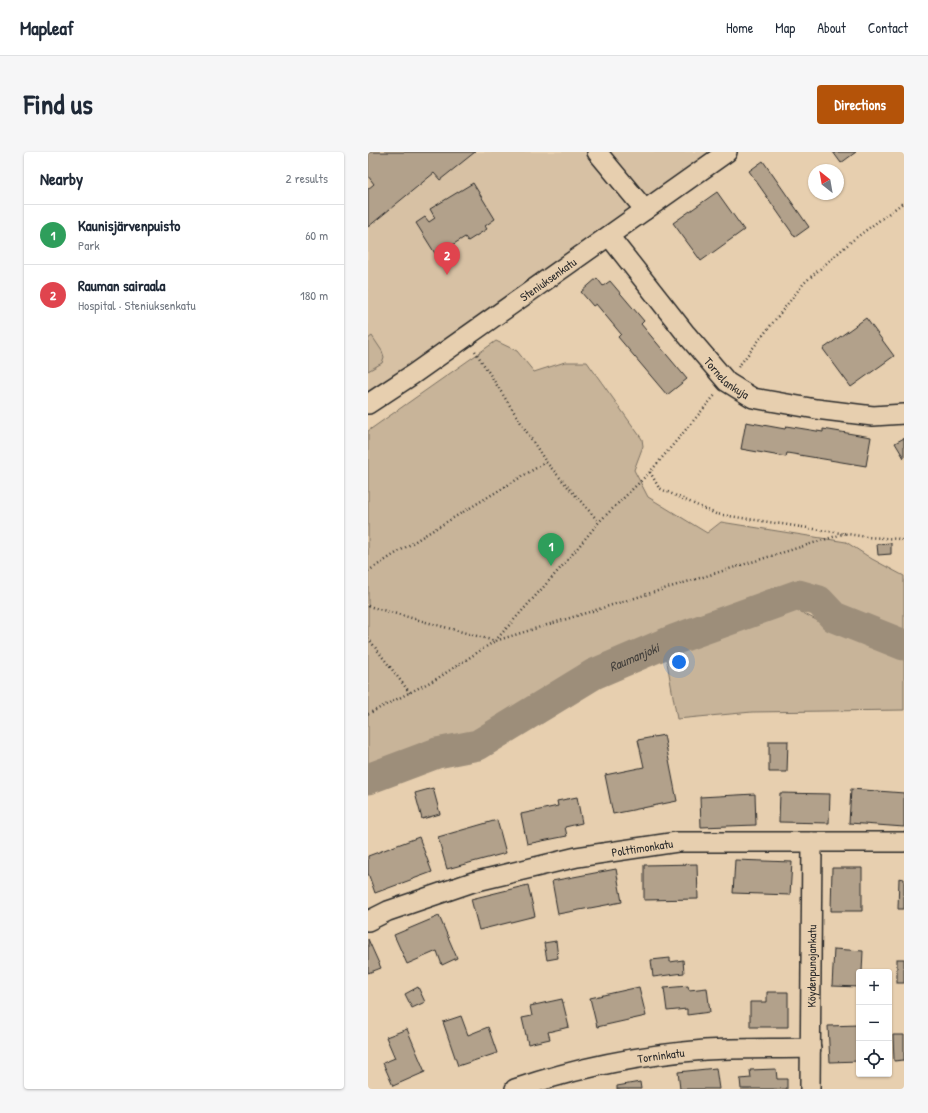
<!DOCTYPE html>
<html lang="en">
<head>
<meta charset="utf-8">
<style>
	:root { --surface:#fff; --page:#f6f6f7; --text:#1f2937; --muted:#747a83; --line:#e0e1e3; --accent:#b45309 }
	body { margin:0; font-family:"Patrick Hand",sans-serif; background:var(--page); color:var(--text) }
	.controls { position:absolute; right:12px; bottom:12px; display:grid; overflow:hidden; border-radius:4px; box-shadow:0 1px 3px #0004 }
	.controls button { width:36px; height:36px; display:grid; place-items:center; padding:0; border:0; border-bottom:1px solid var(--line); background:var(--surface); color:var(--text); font:20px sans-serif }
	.compass { position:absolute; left:440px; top:12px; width:36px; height:36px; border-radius:50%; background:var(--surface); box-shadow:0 1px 3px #0004; rotate:329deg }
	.you { position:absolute; left:311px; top:510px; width:14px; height:14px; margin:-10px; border:3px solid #fff; border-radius:50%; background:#1a73e8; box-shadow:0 0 0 6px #1a73e833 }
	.badge { display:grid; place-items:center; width:26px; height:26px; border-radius:50%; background:var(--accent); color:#fff; font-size:13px; font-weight:700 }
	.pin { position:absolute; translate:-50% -33px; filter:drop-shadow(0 1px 2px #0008) }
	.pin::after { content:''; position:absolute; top:21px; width:14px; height:12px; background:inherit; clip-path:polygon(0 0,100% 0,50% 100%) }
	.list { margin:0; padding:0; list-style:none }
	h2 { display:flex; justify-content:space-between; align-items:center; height:52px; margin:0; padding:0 16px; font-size:17px }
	h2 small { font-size:13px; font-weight:400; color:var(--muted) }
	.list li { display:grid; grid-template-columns:26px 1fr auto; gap:12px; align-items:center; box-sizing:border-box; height:60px; padding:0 16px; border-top:1px solid var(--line) }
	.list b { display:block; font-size:15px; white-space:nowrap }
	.list p { margin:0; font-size:13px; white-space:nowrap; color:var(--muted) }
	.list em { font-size:13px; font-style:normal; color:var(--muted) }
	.icon { flex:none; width:22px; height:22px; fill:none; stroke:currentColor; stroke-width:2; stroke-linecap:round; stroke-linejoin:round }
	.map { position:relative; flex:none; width:536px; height:937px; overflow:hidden; border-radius:4px }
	header { display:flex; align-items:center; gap:24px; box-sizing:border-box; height:56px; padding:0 20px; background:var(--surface); border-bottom:1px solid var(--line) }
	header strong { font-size:19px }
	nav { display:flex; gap:22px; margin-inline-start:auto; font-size:14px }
	.intro { display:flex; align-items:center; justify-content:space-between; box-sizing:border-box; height:96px; padding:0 24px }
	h1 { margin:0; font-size:28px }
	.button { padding:10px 18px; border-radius:4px; background:var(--accent); color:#fff; font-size:14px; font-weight:700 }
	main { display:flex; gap:24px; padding:0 24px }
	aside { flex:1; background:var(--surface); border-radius:4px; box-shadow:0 1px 3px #0004 }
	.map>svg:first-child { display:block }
</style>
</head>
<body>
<header>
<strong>Mapleaf</strong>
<nav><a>Home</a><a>Map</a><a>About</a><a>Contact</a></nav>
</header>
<div class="intro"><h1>Find us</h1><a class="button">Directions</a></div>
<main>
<aside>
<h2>Nearby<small>2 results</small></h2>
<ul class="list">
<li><span class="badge" style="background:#2e9e5b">1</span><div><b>Kaunisjärvenpuisto</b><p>Park</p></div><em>60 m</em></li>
<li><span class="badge" style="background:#e0444e">2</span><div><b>Rauman sairaala</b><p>Hospital · Steniuksenkatu</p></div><em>180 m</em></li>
</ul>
</aside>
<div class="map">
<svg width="536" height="937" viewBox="0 0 536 937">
	<rect width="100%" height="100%" fill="#e7cfaf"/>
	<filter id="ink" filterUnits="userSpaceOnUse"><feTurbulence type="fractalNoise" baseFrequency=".025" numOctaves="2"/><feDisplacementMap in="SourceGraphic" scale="8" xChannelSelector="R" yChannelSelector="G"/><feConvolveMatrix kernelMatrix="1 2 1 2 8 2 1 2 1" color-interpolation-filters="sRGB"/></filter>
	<g filter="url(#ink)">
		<!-- built -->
		<path fill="#d7c1a4" d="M0,0H352L0,245Z"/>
		<!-- green -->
		<g fill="#c8b499" stroke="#7a7062">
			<path d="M4,184L14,199L16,205L14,211L0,219V187Z"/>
			<path d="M128,189L149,199L166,220L197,210H219L274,287L275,294L266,318L280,345L339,381L353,370L478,390L504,407L536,424V483L510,468L479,465L459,440L440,433L392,446L251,504L154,559L116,583L61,598L0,620V279Z"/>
			<path d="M422,454L465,477L536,505V558L384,560L309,567L297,499L359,474Z"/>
		</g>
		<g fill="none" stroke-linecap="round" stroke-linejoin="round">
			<!-- river -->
			<path stroke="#9d8e7a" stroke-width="31" id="s1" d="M0,627L69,601L110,593L226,522L308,487L430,443L451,449L466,465L536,493"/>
		</g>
		<!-- building -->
		<g fill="#b2a18b" stroke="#2b2b2b">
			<path d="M0,0H107L72,28L66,21L0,75V37L6,32L0,24Z"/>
			<path d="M465,0H488L473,11Z"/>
			<path d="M395,9L441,75L427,85L381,19Z"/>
			<path d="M105,31L127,67L117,74L119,77L100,89L97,85L68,103L48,71L57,65L61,70L67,66L62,57Z"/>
			<path d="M349,40L376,78L333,109L305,71Z"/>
			<path d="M229,126L235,134L242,129L276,169L273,172L319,227L299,243L250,185L253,182L228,152L225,154L213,140Z"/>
			<path d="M498,166L526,204L483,235L455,197Z"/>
			<path d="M378,270L417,277L418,274L455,280V277L503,285L498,314L419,301L418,305L373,297Z"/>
			<path d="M536,286V306L527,291Z"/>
			<path d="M523,391V402L510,403L509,392Z"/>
			<path d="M296,583L309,649L245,662L237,623L276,615L270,588Z"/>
			<path d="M401,589H420L419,620H401Z"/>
			<path d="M65,636L72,662L54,667L47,641Z"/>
			<path d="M483,637L536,641V675L481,671Z"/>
			<path d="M412,641L462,642L461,671L411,670Z"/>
			<path d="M387,642L388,673L333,675L332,645Z"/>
			<path d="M209,645L214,671L197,675L199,684L159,692L153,662L190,654L189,649Z"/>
			<path d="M129,668L138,701L79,717L70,685Z"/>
			<path d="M51,685L64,720L7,741L0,721V704Z"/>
			<path d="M367,708L424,710L422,743L365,741Z"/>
			<path d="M329,712L330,747L276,748V713Z"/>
			<path d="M464,716H494V759H463Z"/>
			<path d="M248,717L254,750L190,762L184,729Z"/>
			<path d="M531,726L536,727V757H530Z"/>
			<path d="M160,733L167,764L111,778L103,747Z"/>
			<path d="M71,764L89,806L74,813L69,799L39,812L26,783Z"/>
			<path d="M0,787L13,816L0,821Z"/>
			<path d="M188,789L190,806L179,808L176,791Z"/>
			<path d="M466,797L495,799L494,820H491V835L464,834Z"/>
			<path d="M302,806V810L315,808L316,821L285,825L283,808Z"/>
			<rect x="529" y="807" width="7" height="24"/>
			<path d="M320,834L321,838L339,836L342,860L319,863V857L299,859L296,836Z"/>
			<path d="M50,835L57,850L44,856L37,842Z"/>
			<path d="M271,835L278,864L229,875L222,846Z"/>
			<path d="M399,840H420V875H382V850H399Z"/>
			<path d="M194,847L201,875L180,880L182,887L160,892L154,866L164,864L162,854Z"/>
			<path d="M93,864L100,883L120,875L129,901L90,914L75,870Z"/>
			<path d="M490,873L491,909L462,910L460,874Z"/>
			<path d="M39,877L57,920L25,934L15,911L27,906L18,885Z"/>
			<path d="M525,883H536V908L526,909Z"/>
			<path d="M348,916L351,937H312L310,920Z"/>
			<path d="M408,917L409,927H419V937H373L372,927L383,926L382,918Z"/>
			<path d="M272,930L273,937H249V934Z"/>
		</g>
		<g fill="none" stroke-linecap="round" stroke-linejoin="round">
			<!-- minor casing -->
			<g stroke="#2b2b2b" stroke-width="22">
				<g id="minor">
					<path d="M229,0L277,58"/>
					<path id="s2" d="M241,84L318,182L359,230L385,246L448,257L505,264L536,262"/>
					<path id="s3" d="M0,252L44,223L359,0"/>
					<path id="s4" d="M0,769L20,759L105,730L209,705L309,690H536"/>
					<path id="s5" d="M147,937C208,916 273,903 337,898C372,896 408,897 443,896"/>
					<path id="s6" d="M442,937L444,690"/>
				</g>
			</g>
			<!-- path -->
			<g stroke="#2b2b2b" stroke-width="2.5" stroke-dasharray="1 3" stroke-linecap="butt">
				<path d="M107,199L178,310L231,370"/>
				<path d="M370,215L436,131L485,88L536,50"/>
				<path d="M282,320L291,336L348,362L499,385L532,387L536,390"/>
				<path d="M0,419L57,383L178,310"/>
				<path d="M0,454L127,489L197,411L231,370L282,320L348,242"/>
				<path d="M0,486L42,541"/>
				<path d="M0,562L70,526L127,489L478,381"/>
			</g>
			<!-- minor -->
			<use href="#minor" stroke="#e7cfaf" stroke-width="19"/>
		</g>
	</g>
	<g text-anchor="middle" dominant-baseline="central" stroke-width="3.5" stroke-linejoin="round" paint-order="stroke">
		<!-- street labels -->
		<g font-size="12" fill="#2b2b2b" stroke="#e7cfaf">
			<text stroke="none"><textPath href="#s3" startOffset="219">Steniuksenkatu</textPath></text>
			<text stroke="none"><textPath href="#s2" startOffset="185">Tornelankuja</textPath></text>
			<text stroke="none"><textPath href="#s4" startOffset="285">Polttimonkatu</textPath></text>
			<text stroke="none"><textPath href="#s6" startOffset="123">Köydenpunojankatu</textPath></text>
			<text stroke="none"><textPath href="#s5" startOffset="150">Torninkatu</textPath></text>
		</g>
		<!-- water labels -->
		<g font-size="13" font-style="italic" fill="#423f3b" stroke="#e7cfaf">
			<text stroke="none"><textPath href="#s1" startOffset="295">Raumanjoki</textPath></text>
		</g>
	</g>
</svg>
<div class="controls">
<button>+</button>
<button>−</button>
<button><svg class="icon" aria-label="locate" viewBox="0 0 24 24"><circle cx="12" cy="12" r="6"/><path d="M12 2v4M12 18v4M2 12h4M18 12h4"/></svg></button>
</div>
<svg class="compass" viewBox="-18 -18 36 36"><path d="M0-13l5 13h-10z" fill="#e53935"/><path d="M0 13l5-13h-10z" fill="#747a83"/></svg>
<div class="you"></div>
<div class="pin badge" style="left:183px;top:414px;background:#2e9e5b">1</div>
<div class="pin badge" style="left:79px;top:123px;background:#e0444e">2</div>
</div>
</main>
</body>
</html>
